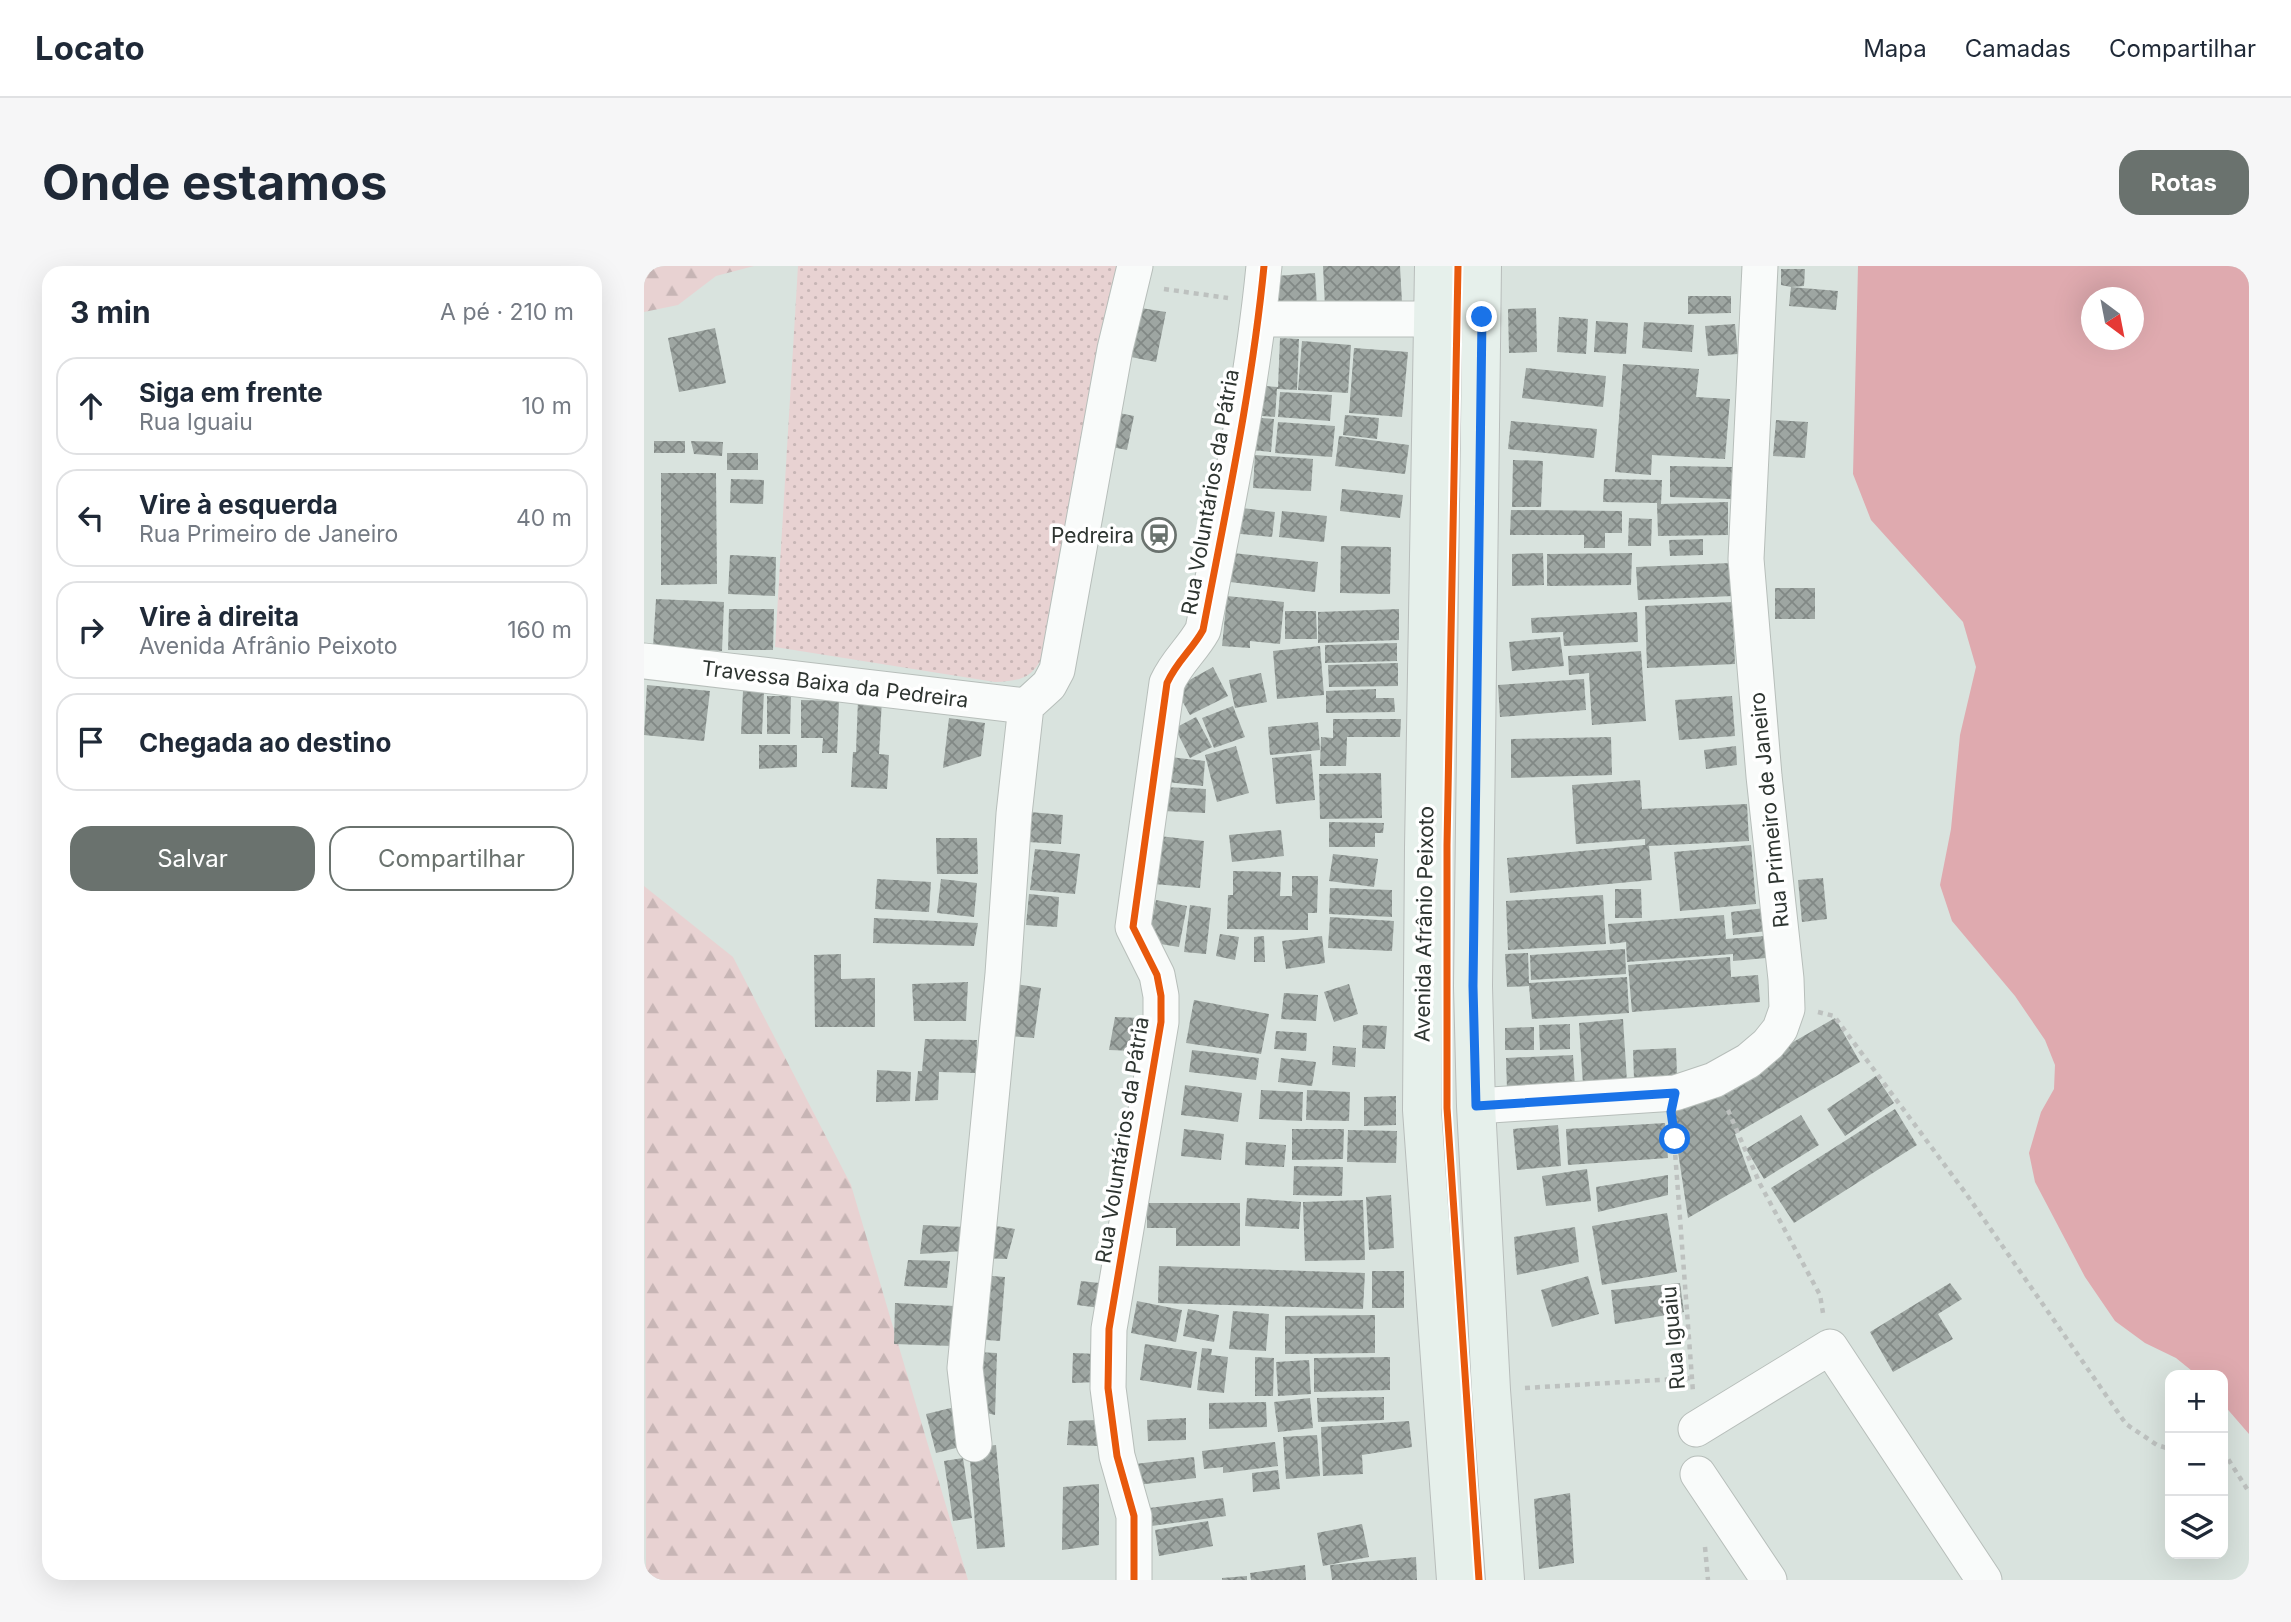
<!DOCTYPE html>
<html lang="pt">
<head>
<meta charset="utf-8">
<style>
	:root { --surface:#fff; --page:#f6f6f7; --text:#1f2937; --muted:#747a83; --line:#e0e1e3; --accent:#6a726e }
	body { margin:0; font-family:Inter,sans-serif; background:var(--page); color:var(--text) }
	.controls { position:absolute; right:21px; bottom:21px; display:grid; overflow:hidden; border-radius:14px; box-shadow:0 7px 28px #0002 }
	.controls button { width:63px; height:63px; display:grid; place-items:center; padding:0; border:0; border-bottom:2px solid var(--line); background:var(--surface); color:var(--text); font:35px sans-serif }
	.compass { position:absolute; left:1437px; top:21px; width:63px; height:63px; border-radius:50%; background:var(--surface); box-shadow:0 7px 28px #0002; rotate:148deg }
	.stop { position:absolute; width:21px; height:21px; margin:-16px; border:5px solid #1a73e8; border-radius:50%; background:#fff }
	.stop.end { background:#1a73e8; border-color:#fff; box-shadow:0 2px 7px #0008 }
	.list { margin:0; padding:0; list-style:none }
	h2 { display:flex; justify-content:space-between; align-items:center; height:91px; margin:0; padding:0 28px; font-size:30px }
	h2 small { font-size:23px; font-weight:400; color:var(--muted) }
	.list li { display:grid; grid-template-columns:46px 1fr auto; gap:21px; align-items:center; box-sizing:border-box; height:98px; margin:0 14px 14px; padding:0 14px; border:2px solid var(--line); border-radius:21px }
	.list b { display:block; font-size:26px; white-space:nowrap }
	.list p { margin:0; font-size:23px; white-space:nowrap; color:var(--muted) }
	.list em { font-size:23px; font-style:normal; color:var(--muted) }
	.actions { display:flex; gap:14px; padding:21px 28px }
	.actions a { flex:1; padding:16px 0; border:2px solid var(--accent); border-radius:21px; text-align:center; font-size:24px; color:var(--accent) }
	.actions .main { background:var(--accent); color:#fff }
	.icon { flex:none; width:38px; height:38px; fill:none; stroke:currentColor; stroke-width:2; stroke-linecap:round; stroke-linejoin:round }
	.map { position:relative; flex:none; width:1605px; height:1314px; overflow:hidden; border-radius:21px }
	header { display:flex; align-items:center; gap:42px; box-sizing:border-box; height:98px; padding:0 35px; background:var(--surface); border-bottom:2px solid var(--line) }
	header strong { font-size:33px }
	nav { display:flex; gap:38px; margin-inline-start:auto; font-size:24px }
	.intro { display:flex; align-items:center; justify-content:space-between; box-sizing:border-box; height:168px; padding:0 42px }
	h1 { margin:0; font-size:49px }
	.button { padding:18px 32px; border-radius:21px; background:var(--accent); color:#fff; font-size:24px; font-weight:700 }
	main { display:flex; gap:42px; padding:0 42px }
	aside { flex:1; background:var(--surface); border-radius:21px; box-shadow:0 7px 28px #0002 }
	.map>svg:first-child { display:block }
</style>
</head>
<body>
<header>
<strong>Locato</strong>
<nav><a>Mapa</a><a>Camadas</a><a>Compartilhar</a></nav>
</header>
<div class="intro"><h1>Onde estamos</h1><a class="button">Rotas</a></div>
<main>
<aside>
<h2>3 min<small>A pé · 210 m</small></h2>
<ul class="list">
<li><svg class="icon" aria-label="ahead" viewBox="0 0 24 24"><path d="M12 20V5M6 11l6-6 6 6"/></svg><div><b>Siga em frente</b><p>Rua Iguaiu</p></div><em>10 m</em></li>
<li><svg class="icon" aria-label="left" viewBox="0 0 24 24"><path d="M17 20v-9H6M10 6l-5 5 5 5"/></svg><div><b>Vire à esquerda</b><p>Rua Primeiro de Janeiro</p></div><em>40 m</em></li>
<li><svg class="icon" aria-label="right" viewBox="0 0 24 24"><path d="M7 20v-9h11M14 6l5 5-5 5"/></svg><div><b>Vire à direita</b><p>Avenida Afrânio Peixoto</p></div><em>160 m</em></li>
<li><svg class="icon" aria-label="arrive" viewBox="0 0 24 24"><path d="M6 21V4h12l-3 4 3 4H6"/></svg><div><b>Chegada ao destino</b></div></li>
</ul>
<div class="actions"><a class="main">Salvar</a><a>Compartilhar</a></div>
</aside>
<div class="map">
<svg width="1605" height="1314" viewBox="0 0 1605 1314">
	<defs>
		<pattern id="forest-firs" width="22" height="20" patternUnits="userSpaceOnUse" patternTransform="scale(1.75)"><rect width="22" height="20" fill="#e8d2d2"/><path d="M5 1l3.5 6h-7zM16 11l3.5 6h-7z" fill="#c7b5b5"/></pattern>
		<pattern id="park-dots" width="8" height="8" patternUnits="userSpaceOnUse" patternTransform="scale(1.75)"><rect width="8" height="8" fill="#e8d2d2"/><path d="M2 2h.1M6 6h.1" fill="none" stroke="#c7b5b5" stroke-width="1.8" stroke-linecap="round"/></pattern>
		<pattern id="building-cross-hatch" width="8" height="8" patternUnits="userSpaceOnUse" patternTransform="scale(1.75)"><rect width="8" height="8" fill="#9ea6a2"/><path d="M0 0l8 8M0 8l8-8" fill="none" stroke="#818885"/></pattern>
	</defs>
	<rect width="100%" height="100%" fill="#d9e3de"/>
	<!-- forest -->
	<g fill="url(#forest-firs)">
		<path d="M0,0H110L72,10L34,39L0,46Z"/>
		<path d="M0,620L89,691L207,919L324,1314H2Z"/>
	</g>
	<!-- park -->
	<path fill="url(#park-dots)" d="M154,0H477L401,385C390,411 379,415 351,416L131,381Z"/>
	<!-- water -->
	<path fill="#dfaaaf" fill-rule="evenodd" d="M1214,0H1605V1168L1579,1138V1109H1553L1532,1092L1501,1077L1471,1055L1441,1011L1391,916L1385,887L1397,846L1410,823L1411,799L1401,774L1371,730L1308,655L1296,619L1307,563L1316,469L1332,401L1319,356L1227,254L1209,208ZM1448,32H1490V74H1448Z"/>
	<!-- building -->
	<g fill="url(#building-cross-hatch)">
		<path d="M679,0H756L758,37L681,41Z"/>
		<path d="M1137,3H1161L1160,20L1147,21L1194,25L1192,44L1145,40L1147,21L1137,19Z"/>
		<path d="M671,7L673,41L635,43L632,10Z"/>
		<path d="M1044,30H1087V47L1044,48Z"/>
		<path d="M497,42L522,46L512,96L487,91Z"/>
		<path d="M892,42L893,86L865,87L864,43Z"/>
		<path d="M915,51L944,53L942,88L913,86Z"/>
		<path d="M952,55L984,57L982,88L950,86Z"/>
		<path d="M1000,56L1050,59L1048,86L998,82Z"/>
		<path d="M1091,58L1094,88L1064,90L1061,60Z"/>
		<path d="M71,62L82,117L35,126L24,72Z"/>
		<path d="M636,72L655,73L653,124L633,123L631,151L605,149L607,119L634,121Z"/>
		<path d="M658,75L707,79L704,127L654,124Z"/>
		<path d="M710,82L764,86L758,151L705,147Z"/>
		<path d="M979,98L1055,103L1052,131L1086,133L1081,193L1008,189L1007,209L971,206Z"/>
		<path d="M882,102L962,110L959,141L878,132Z"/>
		<path d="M636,126L688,129L686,155L634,151Z"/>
		<path d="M475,147L490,150L483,184L468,181Z"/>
		<path d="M701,149L735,152L733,173L699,169Z"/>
		<path d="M602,151L630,153L627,186L598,183Z"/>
		<path d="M1132,154L1164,156L1161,192L1129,190Z"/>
		<path d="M867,155L953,163L950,192L864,183Z"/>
		<path d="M634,156L691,160L688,191L631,187Z"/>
		<path d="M695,170L765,179L761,208L691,200Z"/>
		<rect x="10" y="175" width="31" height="12"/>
		<path d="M47,175L79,176L78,190L50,188Z"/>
		<rect x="83" y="187" width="31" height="17"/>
		<path d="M611,189L669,193L667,225L609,222Z"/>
		<path d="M869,194L899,195L897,241H868Z"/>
		<path d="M1026,200L1088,201L1087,233L1026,231Z"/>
		<path d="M17,207H72L73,318L17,319Z"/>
		<path d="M87,213L120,214L119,238L86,237Z"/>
		<path d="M960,213L1018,214L1017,238L1084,236V269L1014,270L1013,237L959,236Z"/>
		<path d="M698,223L759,229L756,252L696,245Z"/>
		<path d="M590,241L631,246L628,271L587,267Z"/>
		<path d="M867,244L978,245V267H961V282H940V269H866Z"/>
		<path d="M638,245L683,250L680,276L635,271Z"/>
		<path d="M985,252L1008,253L1007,280H984Z"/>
		<path d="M1059,273V289L1026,290L1025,274Z"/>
		<path d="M697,280L747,281L746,328L696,327Z"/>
		<path d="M589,287L674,296L671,326L586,316Z"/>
		<path d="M899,287L900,319L868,320V288Z"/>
		<path d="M988,287L987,319L903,320V288Z"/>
		<path d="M86,289L132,291L131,330L84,328Z"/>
		<path d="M1087,297L1089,330L994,334L992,301Z"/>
		<rect x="1131" y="322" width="40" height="31"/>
		<path d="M583,330L640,336L636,378L606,375V382L578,380Z"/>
		<path d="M12,333L80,336L78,385L9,381Z"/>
		<path d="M1088,336L1091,398L1003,402L1001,340Z"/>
		<path d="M85,343H130L129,384H84Z"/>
		<path d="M755,343V374L674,377V346Z"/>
		<path d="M641,345H672L673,373H641Z"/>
		<path d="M993,346L994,376L920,380L919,366L888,367L887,352Z"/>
		<path d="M916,371L920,400L868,405L865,376Z"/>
		<path d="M753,377V395L681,397V379Z"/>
		<path d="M676,380L680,429L633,433L629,385Z"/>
		<path d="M997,385L1002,455L948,459L945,407L925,409L924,390Z"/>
		<path d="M754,397V420L685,421L684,399Z"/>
		<path d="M569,401L584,430L546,449L531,422Z"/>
		<path d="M617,407L623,436L591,442L585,414Z"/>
		<path d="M940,413L942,444L856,451L854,419Z"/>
		<path d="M3,419L66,425L60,475L0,469Z"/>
		<path d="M732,423V432H750L751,446L682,447V425Z"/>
		<path d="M99,425H120L118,468H97Z"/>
		<path d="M123,430H147L146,468H123Z"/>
		<path d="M1088,430L1091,470L1035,474L1031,434Z"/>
		<path d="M214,433H238L235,488L245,489L243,523L207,521L209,486H212Z"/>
		<path d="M157,434L195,435L193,487H178L179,472H157Z"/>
		<path d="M589,440L601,471L570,482L558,452Z"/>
		<path d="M552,451L568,481L546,492L531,462Z"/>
		<path d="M305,452L341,457L337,490L299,502Z"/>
		<path d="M689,453H757L756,471H703L702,500H676L677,471L689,472Z"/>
		<path d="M674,456L676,484L626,489L624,461Z"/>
		<path d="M967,471L968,509L867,512V473Z"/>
		<path d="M115,479H153V501L115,503Z"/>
		<path d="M592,480L605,527L573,536L561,489Z"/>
		<path d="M1092,480L1093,499L1062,503L1060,484Z"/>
		<path d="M667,488L671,534L632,538L628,492Z"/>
		<path d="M526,491L561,495L559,520L523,516Z"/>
		<path d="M737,507L738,552L676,553L675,508Z"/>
		<path d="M996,514L998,543L1103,538L1105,575L1005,580L1008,614L866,627L863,592L1001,579V573L932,578L928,519Z"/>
		<path d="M521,521L562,523L561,547L519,545Z"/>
		<path d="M386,546L419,549L417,578L384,576Z"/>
		<path d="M685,556L740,557L739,567H731V581H685Z"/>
		<path d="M637,564L640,590L588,596L585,569Z"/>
		<path d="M515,570L560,575L556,622L510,618Z"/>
		<path d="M292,572H333L334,608H293Z"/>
		<path d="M1107,579L1112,638L1036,645L1030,586Z"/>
		<path d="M391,583L436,588L431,628L386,624Z"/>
		<path d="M689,588L734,593L730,621L685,615Z"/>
		<path d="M589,605L637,606L636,630H648V610H674L673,647H664V664L583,663L584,629H589Z"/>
		<path d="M1179,612L1183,653L1158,656L1154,614Z"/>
		<path d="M233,613L287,616L285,646L231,643Z"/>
		<path d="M297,613L333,617L330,651L293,647Z"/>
		<path d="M686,622L748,624V651L685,648Z"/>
		<path d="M971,623H997L998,652H971Z"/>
		<path d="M385,628L415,631L413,661L382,659Z"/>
		<path d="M959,629L962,678L864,684L862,635Z"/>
		<path d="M512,634L543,640L535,681L504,676Z"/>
		<path d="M546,639L567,642L562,688L540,686Z"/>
		<path d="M1121,642L1123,665L1089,669L1087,646Z"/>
		<path d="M1080,649L1082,673L1121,670L1122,692L1089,695V688L983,696L982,676L966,678L964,658Z"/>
		<path d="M686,651L750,655L748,685L684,682Z"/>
		<path d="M230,652L334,657L330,680L229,677Z"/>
		<path d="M576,668L595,671L591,694L572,690Z"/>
		<path d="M620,670L621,696H610V671Z"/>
		<path d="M678,670L681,697L642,703L638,675Z"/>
		<path d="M981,683L982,708L887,714L886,689Z"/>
		<path d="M884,687L885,717L983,711L985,747L888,753L885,720L863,721L861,688Z"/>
		<path d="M197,688V713L231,712V761H171L170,689Z"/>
		<path d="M1086,691L1087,711L1114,709L1116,736L988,746L984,699Z"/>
		<path d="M324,716L322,755H270L268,718Z"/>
		<path d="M372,718L397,722L390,772L365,770Z"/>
		<path d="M705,718L714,748L690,756L680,726Z"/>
		<path d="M640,727L674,729L672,755L637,753Z"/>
		<path d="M550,734L625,748L617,788L542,777Z"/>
		<path d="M471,751L497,752L492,785L465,784Z"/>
		<path d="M1191,752L1216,796L1091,868L1108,915L1044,952L1028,846Z"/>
		<path d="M979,753L983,816L939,819L935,757Z"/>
		<path d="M926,758V783L896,784L895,759Z"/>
		<path d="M719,759L743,760L741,783L718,782Z"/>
		<path d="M890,761V784H861V762Z"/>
		<path d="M632,765L663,767L662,785L630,783Z"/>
		<path d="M281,773L333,774L332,807L295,806L294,834L271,835L274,805H278Z"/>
		<path d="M689,780L712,782L711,801L688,799Z"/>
		<path d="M1032,782L1033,809L990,813L989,784Z"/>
		<path d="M548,784L615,792L612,814L545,806Z"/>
		<path d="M929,789L931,821L863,824L862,792Z"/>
		<path d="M637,792L672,796L668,820L634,816Z"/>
		<path d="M233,804L267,806L266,835L232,836Z"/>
		<path d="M1232,810L1250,837L1201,870L1183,843Z"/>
		<path d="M541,819L598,827L594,856L537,849Z"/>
		<path d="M617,824L659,826L658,855L615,853Z"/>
		<path d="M663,824L706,826L705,855L662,854Z"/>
		<path d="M752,830V859L720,860V831Z"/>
		<path d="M1251,843L1273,879L1150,957L1127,922Z"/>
		<path d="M1157,849L1175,879L1120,913L1102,883Z"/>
		<path d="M1021,857L1024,892L924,899L922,863Z"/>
		<path d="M914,859L917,900L873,904L869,863Z"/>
		<path d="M540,863L580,868L577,894L537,890Z"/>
		<path d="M648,863H700L699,893L648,894Z"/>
		<path d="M704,864L753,865L752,897L703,896Z"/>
		<path d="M602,876L642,879L640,901L601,899Z"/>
		<path d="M650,900L699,901L698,930L649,929Z"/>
		<path d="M943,903L947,935L902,940L898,910Z"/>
		<path d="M1024,909V929L954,946L952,921Z"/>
		<path d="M747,929L750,982L725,984L722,931Z"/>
		<path d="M603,932L657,936L655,963L601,960Z"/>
		<path d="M719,934L721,994L661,995L659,936Z"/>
		<path d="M503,937H596V980H532V962H503Z"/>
		<path d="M1023,947L1033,1006L958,1019L948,960Z"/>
		<path d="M339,958L371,963L363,993L336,992Z"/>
		<path d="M279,959L320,961V985L276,988Z"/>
		<path d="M931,961L935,996L873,1009L870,971Z"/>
		<path d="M264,994L306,995L303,1022L260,1020Z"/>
		<path d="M515,1000L721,1007L719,1043L514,1037Z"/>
		<rect x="728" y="1005" width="32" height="37"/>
		<path d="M335,1009L361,1011L356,1075L330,1073Z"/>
		<path d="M944,1010L955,1048L908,1061L897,1024Z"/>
		<path d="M437,1015L465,1018L464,1043L433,1039Z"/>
		<path d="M1036,1017L1040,1046L971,1058L967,1024Z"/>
		<path d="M1306,1017L1318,1033L1294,1048L1309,1073L1249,1106L1226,1066Z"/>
		<path d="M493,1035L538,1044L532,1076L487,1067Z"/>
		<path d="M251,1037L310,1040L308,1080L250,1078Z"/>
		<path d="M544,1043L575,1049L570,1076L539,1070Z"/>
		<path d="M589,1045L625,1048L622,1085L585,1083Z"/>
		<path d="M731,1049V1087L641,1088V1050Z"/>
		<path d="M501,1078L553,1086L547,1122L496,1114Z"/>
		<path d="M558,1082L568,1083L567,1089L584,1091L580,1127L553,1124Z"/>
		<path d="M332,1086L353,1087L351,1149L335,1145Z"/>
		<path d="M429,1087L454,1088V1116L428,1117Z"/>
		<path d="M611,1091L630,1092L629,1130H611Z"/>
		<path d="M746,1091V1124L670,1126V1092Z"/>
		<path d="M665,1094L667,1128L634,1130L632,1096Z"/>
		<path d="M740,1131V1154L674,1156L673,1132Z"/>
		<path d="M666,1132L669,1162L634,1166L630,1136Z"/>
		<path d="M622,1136L623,1161L565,1163V1137Z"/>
		<path d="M315,1140L324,1179L292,1187L282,1148Z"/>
		<path d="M542,1152V1174L504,1175L503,1154Z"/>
		<path d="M453,1154L455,1180L423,1179L425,1155Z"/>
		<path d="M765,1155L768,1181L718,1189L719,1208L679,1210L677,1161Z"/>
		<path d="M673,1169L676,1210L642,1213L639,1171Z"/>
		<path d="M631,1176L634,1200L579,1207V1201L560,1203L558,1185Z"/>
		<path d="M352,1179L361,1281L333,1283L325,1182Z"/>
		<path d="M550,1191L552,1212L493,1219L491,1198Z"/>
		<path d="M319,1192L328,1252L309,1255L300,1195Z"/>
		<path d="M634,1204L636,1223L609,1226L608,1207Z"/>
		<path d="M455,1218V1279L418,1284L419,1221Z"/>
		<path d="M926,1227L930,1297L895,1303L890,1233Z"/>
		<path d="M579,1232L582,1250L500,1261L498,1243Z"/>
		<path d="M564,1255L569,1280L515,1290L511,1264Z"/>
		<path d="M718,1258L725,1291L679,1300L673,1267Z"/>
		<path d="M772,1291L773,1314H688L686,1299Z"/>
		<path d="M661,1299L662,1314H607L606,1307Z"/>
		<path d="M603,1310V1314H578V1312Z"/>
	</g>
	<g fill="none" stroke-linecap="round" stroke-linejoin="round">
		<!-- street casing -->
		<g stroke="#b7beba" stroke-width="37">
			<g id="street">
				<path d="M615,53H788"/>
				<path d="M0,395L382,440"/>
				<path d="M832,840L1031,827L1070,814L1104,795L1124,778L1136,763L1143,743L1142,713L1120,510L1102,293L1116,0"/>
				<path d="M1052,1163L1186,1081L1340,1314"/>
				<path d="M330,1178L321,1102L359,708L370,548L382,440L405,419L413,404L471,83L491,0"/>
				<path d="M1054,1208L1125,1314"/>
				<path d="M490,1314V1250L473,1190L464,1122L465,1063L517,756V730L513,709L489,661L523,417C533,395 548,384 559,364C582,243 608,123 620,0"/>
			</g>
		</g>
		<!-- primary casing -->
		<g stroke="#b8bdbb" stroke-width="40">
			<g id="primary">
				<path d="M790,0L780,582L778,844L812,1314"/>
				<path d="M838,0L829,720L832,840L847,1124L861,1314"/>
			</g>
		</g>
		<!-- path -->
		<g stroke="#bdc1bf" stroke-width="4.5" stroke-dasharray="5 5" stroke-linecap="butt">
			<path d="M520,23L584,32"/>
			<path d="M1174,746L1190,750L1323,929L1482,1158L1513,1179L1526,1183"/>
			<path d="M1084,844L1116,918L1176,1029L1179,1047"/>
			<path d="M1029,859L1049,1126"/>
			<path d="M881,1122L1048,1112"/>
			<path d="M1579,1185L1605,1226"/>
			<path d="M1061,1281L1064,1314"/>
		</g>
		<!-- street -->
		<use href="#street" stroke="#f9fbfa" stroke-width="35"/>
		<!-- primary -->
		<use href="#primary" stroke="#e6f0eb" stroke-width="38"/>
		<!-- cycleway casing -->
		<g stroke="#fff" stroke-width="11">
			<g id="cycleway">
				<path d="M814,0L803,579V842L835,1314"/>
				<path d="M490,1314V1250L473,1190L464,1122L465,1063L517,756V730L513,709L489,661L523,417C533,395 548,384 559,364C582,243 608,123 620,0"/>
			</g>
		</g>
		<!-- cycleway -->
		<use href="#cycleway" stroke="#e8590c" stroke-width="7"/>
	</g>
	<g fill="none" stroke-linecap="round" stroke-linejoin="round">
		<!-- route -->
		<path stroke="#1a73e8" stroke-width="9" d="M838,51L829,720L832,840L1031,827L1027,846L1031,873"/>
	</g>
	<!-- icons -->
	<defs>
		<g id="station-ring" transform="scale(1.75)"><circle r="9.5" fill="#fff" stroke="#6a726e" stroke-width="1.5"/><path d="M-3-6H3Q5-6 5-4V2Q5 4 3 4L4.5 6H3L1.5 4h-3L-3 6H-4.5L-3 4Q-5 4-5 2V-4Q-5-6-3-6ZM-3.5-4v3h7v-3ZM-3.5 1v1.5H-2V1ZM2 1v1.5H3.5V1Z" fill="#6a726e"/></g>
	</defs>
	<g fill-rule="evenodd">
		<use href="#station-ring" x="515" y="269"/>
	</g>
	<g text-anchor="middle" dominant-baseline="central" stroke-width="7" stroke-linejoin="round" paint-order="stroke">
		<!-- street labels -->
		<g font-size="21" fill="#2e3531" stroke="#fff">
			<text transform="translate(566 226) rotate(-80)">Rua Voluntários da Pátria</text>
			<text transform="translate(191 418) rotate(7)">Travessa Baixa da Pedreira</text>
			<text transform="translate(1125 544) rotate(-96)">Rua Primeiro de Janeiro</text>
			<text transform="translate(780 658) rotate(-89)">Avenida Afrânio Peixoto</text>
			<text transform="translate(478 874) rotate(-81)">Rua Voluntários da Pátria</text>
			<text transform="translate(1029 1072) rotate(-95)">Rua Iguaiu</text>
		</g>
		<!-- poi labels -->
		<g font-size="21" fill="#2e3531" stroke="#fff" text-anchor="end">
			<text x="490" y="269">Pedreira</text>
		</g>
	</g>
</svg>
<div class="controls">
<button>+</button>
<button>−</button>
<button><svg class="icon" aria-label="layers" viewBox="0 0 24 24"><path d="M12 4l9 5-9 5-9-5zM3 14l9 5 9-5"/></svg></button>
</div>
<svg class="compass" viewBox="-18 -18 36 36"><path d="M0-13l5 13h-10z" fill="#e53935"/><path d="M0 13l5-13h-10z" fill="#747a83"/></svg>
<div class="stop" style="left:1031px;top:873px"></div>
<div class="stop end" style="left:838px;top:51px"></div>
</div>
</main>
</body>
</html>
